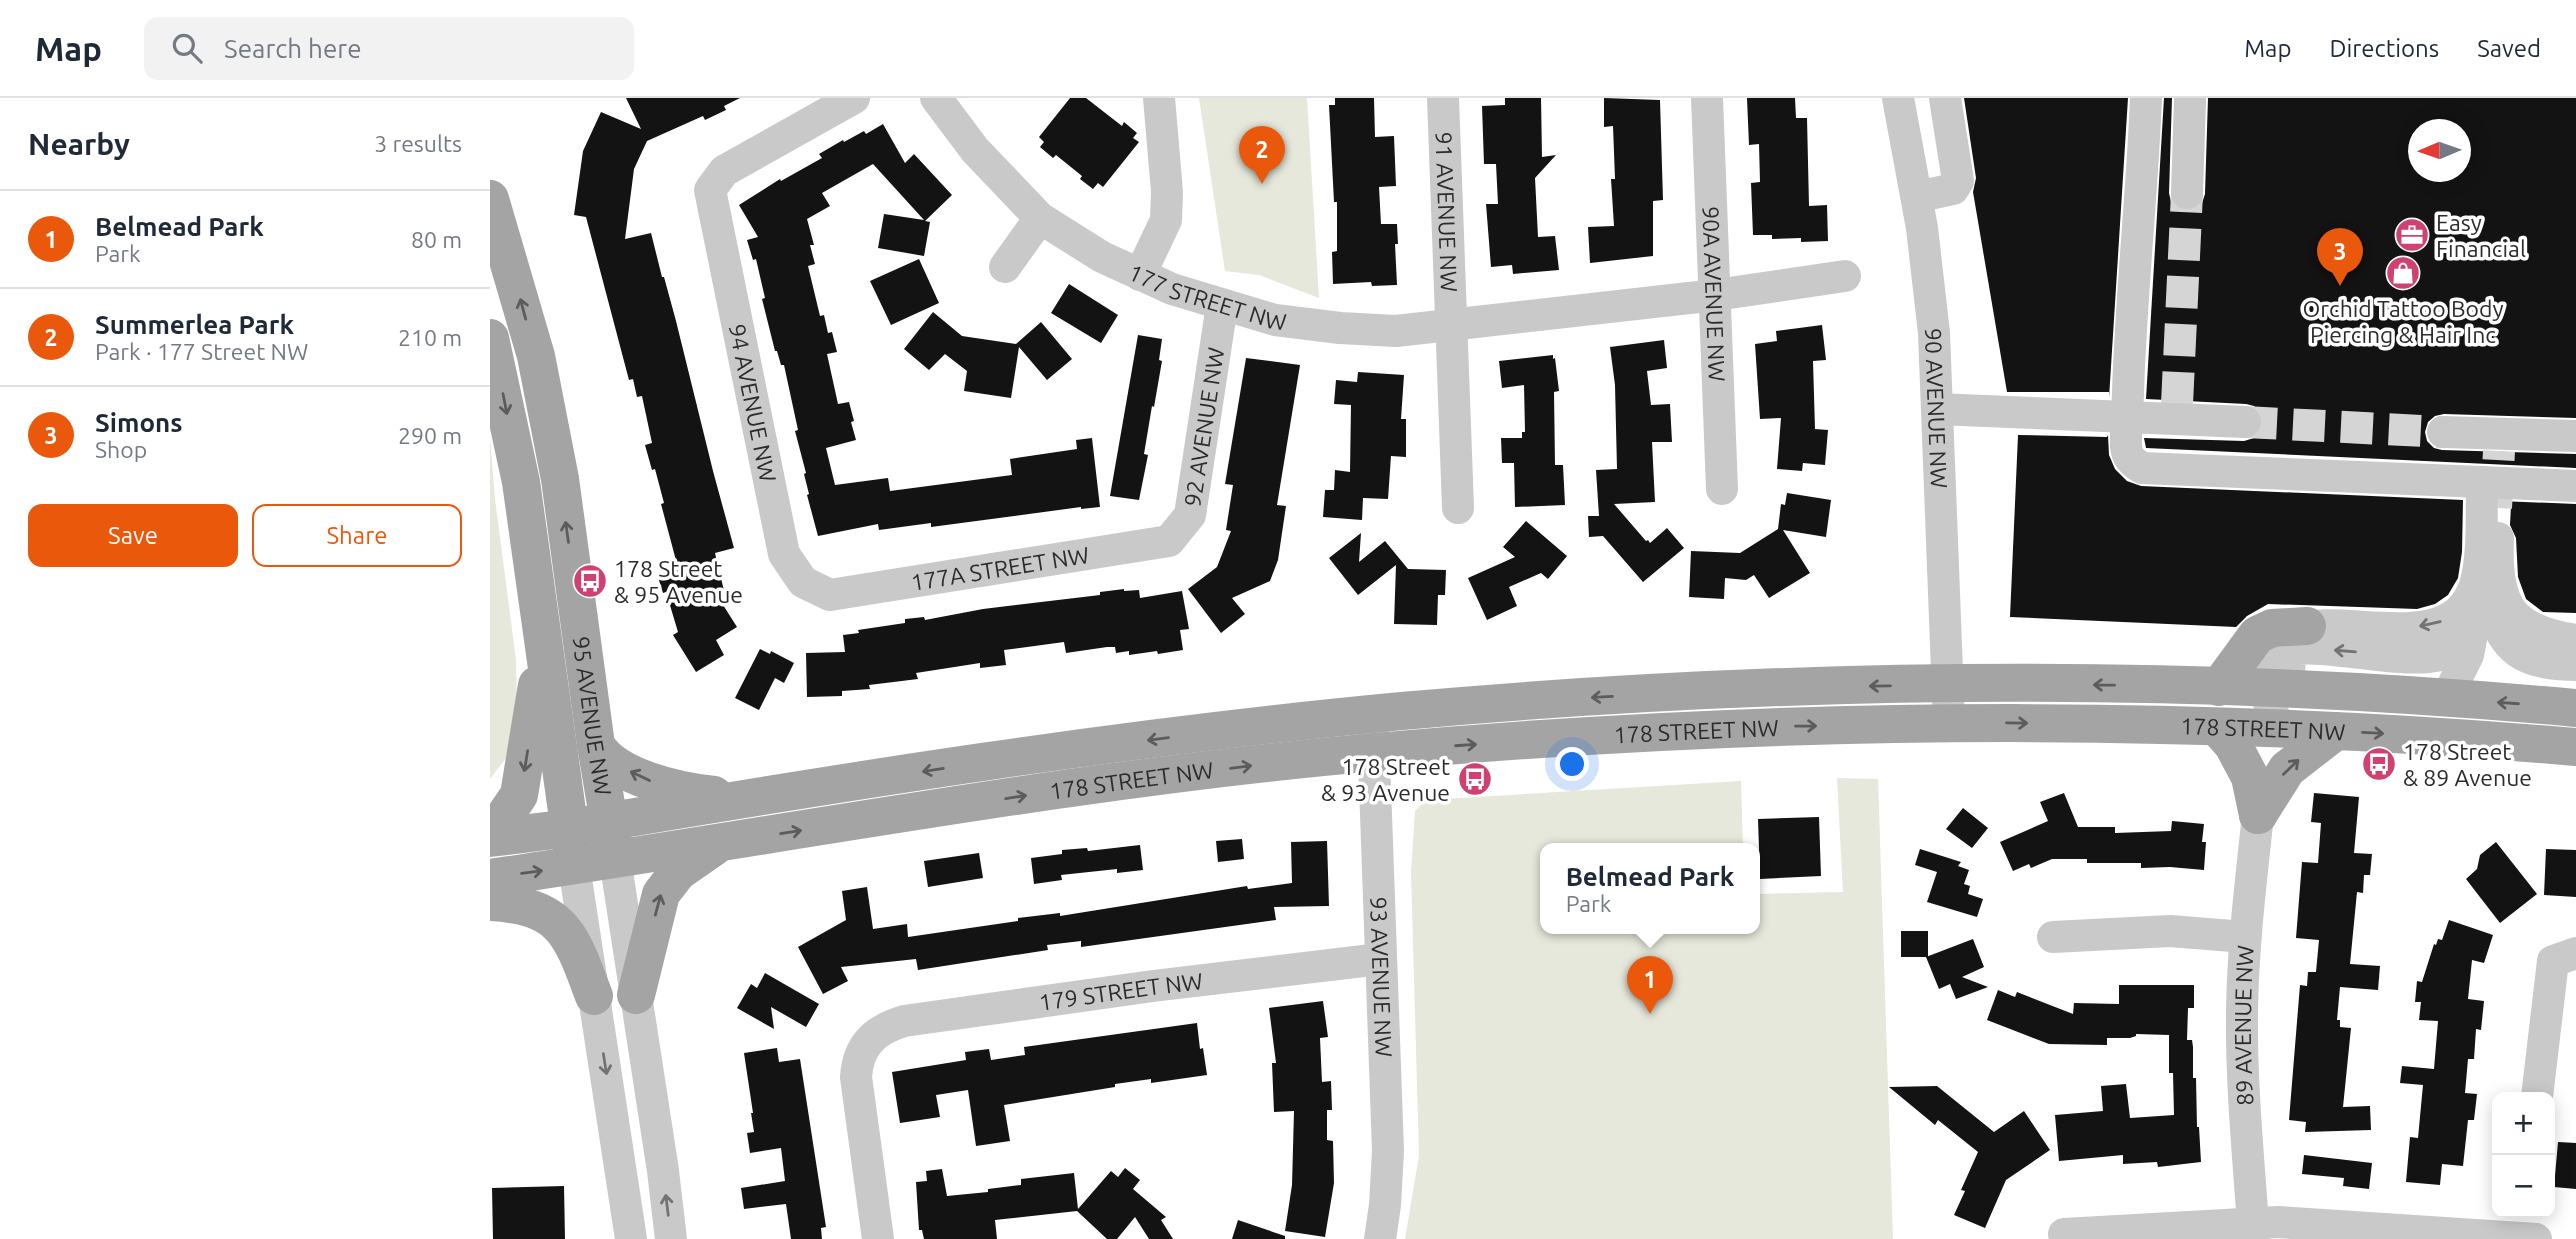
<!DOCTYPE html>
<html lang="en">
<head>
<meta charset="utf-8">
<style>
	:root { --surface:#fff; --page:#f2f2f3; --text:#1f2937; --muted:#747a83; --line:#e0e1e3; --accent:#ea580c }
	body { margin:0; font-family:Ubuntu,sans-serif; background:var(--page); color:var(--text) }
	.controls { position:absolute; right:21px; bottom:21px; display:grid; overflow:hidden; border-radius:14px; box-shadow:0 4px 18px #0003 }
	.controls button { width:63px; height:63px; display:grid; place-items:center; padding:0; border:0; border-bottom:2px solid var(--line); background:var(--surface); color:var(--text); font:35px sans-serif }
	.compass { position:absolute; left:1918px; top:21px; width:63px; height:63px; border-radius:50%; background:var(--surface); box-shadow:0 4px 18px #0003; rotate:268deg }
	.you { position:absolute; left:1083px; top:667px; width:24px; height:24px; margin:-18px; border:5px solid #fff; border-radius:50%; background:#1a73e8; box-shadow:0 0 0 10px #1a73e833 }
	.badge { display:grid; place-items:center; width:46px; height:46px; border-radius:50%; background:var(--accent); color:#fff; font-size:23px; font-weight:700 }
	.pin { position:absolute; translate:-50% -58px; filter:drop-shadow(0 2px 4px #0008) }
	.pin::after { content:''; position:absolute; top:37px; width:24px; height:21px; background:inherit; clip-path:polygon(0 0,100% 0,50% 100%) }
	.popup { position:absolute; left:1050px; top:745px; width:220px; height:91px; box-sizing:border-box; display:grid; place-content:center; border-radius:14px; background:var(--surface); filter:drop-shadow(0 2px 5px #0005); font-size:23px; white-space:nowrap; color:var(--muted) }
	.popup b { font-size:26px; color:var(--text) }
	.popup::after { content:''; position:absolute; left:50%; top:100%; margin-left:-14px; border:14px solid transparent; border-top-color:var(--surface) }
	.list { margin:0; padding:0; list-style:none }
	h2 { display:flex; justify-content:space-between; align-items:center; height:91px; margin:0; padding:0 28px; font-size:30px }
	h2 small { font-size:23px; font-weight:400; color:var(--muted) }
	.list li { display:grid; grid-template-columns:46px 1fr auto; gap:21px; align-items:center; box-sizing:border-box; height:98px; padding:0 28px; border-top:2px solid var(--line) }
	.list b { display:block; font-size:26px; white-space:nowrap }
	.list p { margin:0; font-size:23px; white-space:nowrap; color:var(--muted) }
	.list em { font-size:23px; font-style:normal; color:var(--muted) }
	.actions { display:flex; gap:14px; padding:21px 28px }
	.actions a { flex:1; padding:16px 0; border:2px solid var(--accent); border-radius:14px; text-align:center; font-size:24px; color:var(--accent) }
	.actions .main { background:var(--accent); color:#fff }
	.icon { flex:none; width:38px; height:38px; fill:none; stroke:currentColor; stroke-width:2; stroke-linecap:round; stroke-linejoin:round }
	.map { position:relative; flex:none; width:2086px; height:1141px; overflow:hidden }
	header { display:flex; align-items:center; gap:42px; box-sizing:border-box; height:98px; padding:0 35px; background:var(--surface); border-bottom:2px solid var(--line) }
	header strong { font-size:33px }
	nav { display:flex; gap:38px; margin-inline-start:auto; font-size:24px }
	.search { width:490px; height:63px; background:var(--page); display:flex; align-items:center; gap:18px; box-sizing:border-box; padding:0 24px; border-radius:14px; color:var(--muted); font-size:26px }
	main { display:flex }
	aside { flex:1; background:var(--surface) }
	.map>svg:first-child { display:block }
</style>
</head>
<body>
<header>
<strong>Map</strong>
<div class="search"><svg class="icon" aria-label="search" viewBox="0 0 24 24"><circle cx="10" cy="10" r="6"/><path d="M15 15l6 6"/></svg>Search here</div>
<nav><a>Map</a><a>Directions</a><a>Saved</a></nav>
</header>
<main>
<aside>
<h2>Nearby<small>3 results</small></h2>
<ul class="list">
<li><span class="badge">1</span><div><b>Belmead Park</b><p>Park</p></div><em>80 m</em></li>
<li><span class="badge">2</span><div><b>Summerlea Park</b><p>Park · 177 Street NW</p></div><em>210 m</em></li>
<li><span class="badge">3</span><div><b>Simons</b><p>Shop</p></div><em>290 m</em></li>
</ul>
<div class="actions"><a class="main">Save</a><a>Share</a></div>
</aside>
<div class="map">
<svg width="2086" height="1141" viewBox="0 0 2086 1141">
	<rect width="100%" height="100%" fill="#fff"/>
	<!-- green -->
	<g fill="#e5e8da">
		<path d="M709,0H817L829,200L769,177L735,173Z"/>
		<path d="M0,340L5,401L26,562L27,613L16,660L0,681Z"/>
		<path d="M1347,680L1388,681L1403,1141H915L929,1057L921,774L925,713L936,702L1251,683L1253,750H1055V830H1265V796L1353,794Z"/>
	</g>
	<!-- building -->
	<g fill="#131313" fill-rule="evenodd">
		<path d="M136,0H250L234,8L236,12L215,22L213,18L157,43L144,71L135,141L161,135L172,179H174L186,223L223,373L244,450L225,455L235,497L228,499L247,529L226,542L234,557L206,574L183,537L188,534L176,494L173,495L167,476L188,470L171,406L174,405L165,371L162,372L155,347L162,345L152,298L147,299L143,281L139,282L96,119L84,117L93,53L111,14L151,31Z"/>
		<path d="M580,0H596L632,28L634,24L647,35L643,40L649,44L613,89L608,85L603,91L590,81L592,78L566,57L563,60L550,49L554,44L549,39Z"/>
		<path d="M845,0H884L885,39L904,38L906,88L889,89L891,126H907L908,146H905L907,187L882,188L881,184L843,186L842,154L847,153V104H844L839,7H845Z"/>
		<path d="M1015,0H1051L1052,59L1066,57L1045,80L1048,139L1065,138L1069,172L1023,176L1022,167L1001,169L996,106H1008L1006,66H994L992,8L1015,7Z"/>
		<path d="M1114,0L1170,2L1173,102L1163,103V158L1100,165L1098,129L1124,128L1121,81H1125L1123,28L1114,29Z"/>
		<path d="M1257,0H1305L1306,20H1317L1319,108L1337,107L1338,143L1311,144V140L1282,141V137H1263L1261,85L1270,84L1269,46L1259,47Z"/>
		<path d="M1474,0H1638L1619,300V294H1517L1483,94L1486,80Z"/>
		<path d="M1674,0H1682L1679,95L1681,104L1687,110L1697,113L1706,111L1712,105L1715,96L1718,0H2086V320L1954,316L1945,318L1938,324L1935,334L1937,343L1944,350L1952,352L2086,356V370L1656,350L1654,340L1754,343L1764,340L1770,334L1773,325L1771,315L1764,308L1756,306L1656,301ZM1928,32H1970V74H1928Z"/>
		<path d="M393,26L415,65L424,56L462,97L435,123L440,124L434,158L388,150L394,116L434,122L383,66L332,95L340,108L317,121L324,147H320L325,166L318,168L330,218L334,217L338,235L342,234L347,254L337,256L348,306L359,304L364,323L361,324L366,342L336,350L345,387L398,380L400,393L522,377L520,361L587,351L586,342L602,340L610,409L591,411V409L441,429V425L389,432L388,426L328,438L317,397L319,396L314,376L316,375L305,333L308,332L294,267H291L287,253H285L272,201L275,200L266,161L263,162L257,142L268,139L249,107L290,81L291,83L332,60L329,56L353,42L354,44L374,33L376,36Z"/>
		<path d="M429,161L449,205L401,227L380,183Z"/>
		<path d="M579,186L628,217L611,245L561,215Z"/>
		<path d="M443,214L472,238L526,246L551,224L582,261L557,282L529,249L521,300L474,293L477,273L455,256L439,272L414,251Z"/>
		<path d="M1332,227L1336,262L1323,263L1325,331L1338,332L1335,367L1313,365L1312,373L1287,371L1291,320L1270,321L1265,246L1287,243L1286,233Z"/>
		<path d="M648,237L672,241L669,262L672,263L664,309L662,308L654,356L658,357L649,402L620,398Z"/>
		<path d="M1174,242L1177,270L1157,273L1161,307L1180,306L1182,344H1162L1165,404L1124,406L1156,443L1158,442L1160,445L1177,430L1194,450L1153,484L1113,438L1099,439L1098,418H1109L1106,372L1127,371L1125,287L1120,249Z"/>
		<path d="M1063,257V261L1065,260L1069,293L1064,294L1065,367H1073L1075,407L1025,409L1024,365H1012L1011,340H1032V334H1035L1034,287L1012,290L1009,263Z"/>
		<path d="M756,260L810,267L787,407L796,408L788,462L780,483L742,500L755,516L731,535L698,491L727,469L741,433L736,432L743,387L735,386Z"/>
		<path d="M868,274L914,277L911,321H916V359L901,358L898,401L873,400L872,422L833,419L835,392H844L845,372L860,374L861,307L844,306L846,282L867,284Z"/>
		<path d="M1528,337L1617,339L1618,337L1619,357L1625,371L1637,383L1651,388L1973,402L1972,454L1968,480L1958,497L1945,506L1927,511L1778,506L1757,518L1746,529L1520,519Z"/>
		<path d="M1297,395L1341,402L1336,439L1293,432L1320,475L1279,500L1264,477L1256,482L1235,480L1234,501L1199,499L1201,453L1250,455L1288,431L1291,406L1295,407Z"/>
		<path d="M2010,403L2086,406V515L2053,514L2036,501L2028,479L2026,440L2020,427L2021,408H2010Z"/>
		<path d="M1036,423L1077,458L1058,481L1051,475L1019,489L1027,508L997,522L978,480L1025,459L1013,449Z"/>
		<path d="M871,435L869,464L895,443L918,471L956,472L955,497H948L947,527L904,526L906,467L868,497L839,460Z"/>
		<path d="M634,491V493L649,492L650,500L692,493L699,531L690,532L693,552L668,556L667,553L639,557V553L626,555L625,549H617L576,555L574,544L514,552L516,567L490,570V565L426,575L428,581L379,587L380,591L352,593V598L317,599L316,555L355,554L353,537L369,535L368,532L415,525V521L434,519L435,522L493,511L610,497V494Z"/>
		<path d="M270,551L280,556L281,553L304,565L294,585L285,580L269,612L245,600Z"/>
		<path d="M1574,695L1588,729H1625V735L1681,733L1682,723L1714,726L1712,744H1716L1714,772L1680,769L1651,770V765H1597V761H1562L1541,770L1539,766L1523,773L1510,744L1558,723L1550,704Z"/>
		<path d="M1824,695L1869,699L1864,755L1882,756L1880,777H1874L1873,795L1867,794L1860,866L1890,868L1888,892L1850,889L1847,922H1850V929L1861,930L1853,1009L1880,1008L1881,1032L1815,1034L1816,1024L1799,1022L1810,887L1817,888L1818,874H1826L1829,842L1806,840L1812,764L1828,765L1831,725L1821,724Z"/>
		<path d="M1473,710L1498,730L1482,750L1456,731Z"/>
		<path d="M1329,719L1331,778L1270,781L1268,721Z"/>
		<path d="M752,741L754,761L728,764L726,743Z"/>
		<path d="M837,743L839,808L784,809L786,822L591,849V843L557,847L558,852L428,872L426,861L351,869L358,883L333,896L308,849L356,822L352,793L377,789L383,831L417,826L418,839L528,823V820L570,815V818L757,788L758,791L802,785L801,744Z"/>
		<path d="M2006,744L2047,796L2010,825L1976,781L1987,771L1990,757Z"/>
		<path d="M650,747L653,772L627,775V771L571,777L572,782L544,786L541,760L572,756V752L597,750L598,753Z"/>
		<path d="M1430,751L1471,764L1468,768L1479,772L1474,786L1480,788L1478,796L1493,801L1487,819L1437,804L1447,774L1425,767Z"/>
		<path d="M2056,751L2086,752V799L2054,797Z"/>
		<path d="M489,755L493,780L438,789L434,763Z"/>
		<path d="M1959,822L2003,837L1994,865L1982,862L1978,901L1994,903L1991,932L1986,931L1984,961H1978L1975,995L1987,996L1984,1022H1978L1973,1068L1952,1066L1950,1087L1916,1084L1920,1039L1928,1040L1933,987L1910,985L1912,968L1944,971L1948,923L1929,922L1931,904H1925L1927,883L1932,884L1944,846L1946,847L1948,841L1952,842Z"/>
		<rect x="1411" y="833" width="27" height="26"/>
		<path d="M1483,841L1494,869L1472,879L1498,889L1466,901L1460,886L1449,891L1436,859Z"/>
		<path d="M275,875L329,906L316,929L281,909L284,931L247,910L261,886L267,890Z"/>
		<path d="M1629,887H1704V910H1698L1697,942H1702L1703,949V980H1706L1707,1029H1709L1711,1064L1668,1069L1667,1064L1633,1066V1057L1569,1063L1565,1017L1613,1013L1611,988L1636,986L1640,1020L1684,1017L1683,975H1679V937L1646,936V938L1640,940H1617V947L1559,946L1497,922L1508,892L1525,899L1527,894L1583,916L1584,905L1629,906Z"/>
		<path d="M833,903L838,939L830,940L832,984L841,983L842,1012H837V1042L843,1043L844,1085L835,1139L795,1133L802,1087L804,1013L784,1014L782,965H786L779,910Z"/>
		<path d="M707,925L710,951L713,950L717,977L661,985V981L625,986V989L514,1007L520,1043L486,1048L478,992L446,997L450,1019L410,1025L402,974L476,962L475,954L499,951L501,962L535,957L534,949Z"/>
		<path d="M287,950L289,964L310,961L336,1129L331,1130L332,1141H301L296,1106L254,1111L251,1090L295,1083L291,1050L260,1055L257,1035L264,1034L261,1015H263L254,955Z"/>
		<path d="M1447,988L1504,1034L1534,1013L1560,1052L1516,1082L1495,1130L1464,1117L1475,1093L1471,1092L1488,1054L1448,1022L1445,1027L1399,989Z"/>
		<path d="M2068,1044L2086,1045V1091L2064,1089Z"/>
		<path d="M1814,1057L1882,1065L1879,1091L1853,1088L1854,1080L1812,1076Z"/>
		<path d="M635,1070L650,1082L643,1091L676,1119L671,1122L683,1141H659L645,1119L627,1141H617L587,1113L505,1122L507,1141H434L432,1132H429L426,1084L437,1083L436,1073L452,1071L457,1098L498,1094V1091L531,1087V1081L584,1075L588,1111L621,1073L628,1079Z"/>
		<path d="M74,1088L75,1141H3L2,1090Z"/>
		<path d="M748,1122L795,1138V1141H742Z"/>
	</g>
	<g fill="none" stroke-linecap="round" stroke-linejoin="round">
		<!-- minor-tunnel -->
		<g stroke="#d5d5d5" stroke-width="32" stroke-dasharray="32 16" stroke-linecap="butt">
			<path d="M1687,306L1697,95"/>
			<path d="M1755,324L1953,334"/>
			<path d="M2006,410L2009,353"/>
		</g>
		<!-- minor -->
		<g stroke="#c9c9c9" stroke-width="32">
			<path id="s1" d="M364,0L234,73L220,92L294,456L313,484L340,497L679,443L700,417L732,207"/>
			<path id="s2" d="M446,0L485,52L550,120L612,159L682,191L785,222L850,230L906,233L1226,197L1355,178"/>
			<path id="s3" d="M953,0L968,410"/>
			<path id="s4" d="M1217,0L1232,391"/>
			<path id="s5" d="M1408,0L1432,130L1444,235L1459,625"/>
			<path d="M1697,95L1700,2"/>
			<path d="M1427,99L1463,91L1468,83L1455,0"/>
			<path d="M515,169L550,120"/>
			<path d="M650,177L676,122L677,94L669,0"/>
			<path d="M1638,295C1641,196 1652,99 1656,0"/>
			<path d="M1447,311L1755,324"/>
			<path d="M1953,334L2086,338"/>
			<path d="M1636,339C1635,355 1638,362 1652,370L2086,388"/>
			<path d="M2008,440C2005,506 2019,532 2086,542"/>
			<path d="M2003,513C2015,559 2043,566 2086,567"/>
			<path d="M1799,577L1800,557L1805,551C1843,546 1929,570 1957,554C1967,548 1976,534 1983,526"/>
			<path d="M1956,601L1978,557L1983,530"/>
			<path d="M1791,631C1770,594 1775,586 1781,546C1787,541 1792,536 1799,533C1852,512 1961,562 1985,487C1994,457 1991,415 1992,384"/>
			<path id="s6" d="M883,632L898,1053L895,1107L890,1141"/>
			<path d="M125,761L173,1073L181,1141"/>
			<path d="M84,768L141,1141"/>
			<path d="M1563,839L1680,833L1755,839"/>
			<path d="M2047,999L2063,863L2086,855"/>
			<path d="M1574,1136L1788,1124L2046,1141"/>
			<path id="s7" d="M388,1141L366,979C368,948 384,932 414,923L663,888L890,861"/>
			<path id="s8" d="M1764,1141C1759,1065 1751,989 1752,913C1753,847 1761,782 1768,717"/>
		</g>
		<!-- major -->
		<g stroke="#a4a4a4" stroke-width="38">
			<path id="s9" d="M0,101L46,258L70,381L106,647L123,748"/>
			<path d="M0,240L31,384L83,756"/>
			<path d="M1729,589L1767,537L1782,530L1817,528"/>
			<path d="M1727,629L1743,647L1760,679L1768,717"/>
			<path d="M106,647C125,680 189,693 224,697"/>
			<path d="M1768,717L1797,671L1846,633"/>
			<path d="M0,728L14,719L29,697L47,587"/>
			<path d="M0,740L80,730C356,683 633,639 912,613C1302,578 1697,574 2086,610"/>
			<path id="s10" d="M0,780C295,737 589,680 886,654C1285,618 1687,615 2086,649"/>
			<path d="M0,804C74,808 81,837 104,898"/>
			<path d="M146,897L171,796L188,774L224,749"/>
		</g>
		<!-- minor-bridge -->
		<path stroke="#c9c9c9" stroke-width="32" d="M1636,339L1638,295"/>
	</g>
	<!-- one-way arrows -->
	<defs><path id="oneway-shaft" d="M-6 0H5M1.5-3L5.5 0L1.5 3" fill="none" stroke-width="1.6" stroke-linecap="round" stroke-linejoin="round" transform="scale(1.75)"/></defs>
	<g stroke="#5c5c5c">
		<use href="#oneway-shaft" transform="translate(33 211) rotate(-105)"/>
		<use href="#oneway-shaft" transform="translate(15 306) rotate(79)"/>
		<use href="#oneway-shaft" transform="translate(77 434) rotate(-98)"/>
		<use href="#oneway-shaft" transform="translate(1614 587) rotate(-179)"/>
		<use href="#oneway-shaft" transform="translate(1390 588) rotate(179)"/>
		<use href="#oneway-shaft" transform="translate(1112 599) rotate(177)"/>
		<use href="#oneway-shaft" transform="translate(2018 605) rotate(-176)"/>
		<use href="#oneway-shaft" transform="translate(1527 625) rotate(1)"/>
		<use href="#oneway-shaft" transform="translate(1316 628) rotate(-1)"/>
		<use href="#oneway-shaft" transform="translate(1883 635) rotate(3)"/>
		<use href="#oneway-shaft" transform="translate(668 641) rotate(173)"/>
		<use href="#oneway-shaft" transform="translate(976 647) rotate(-4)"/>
		<use href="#oneway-shaft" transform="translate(36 663) rotate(99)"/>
		<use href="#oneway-shaft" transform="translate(751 669) rotate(-7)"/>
		<use href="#oneway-shaft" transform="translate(1801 669) rotate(-44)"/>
		<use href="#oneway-shaft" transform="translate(443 672) rotate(171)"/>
		<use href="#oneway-shaft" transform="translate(150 678) rotate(-155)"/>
		<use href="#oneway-shaft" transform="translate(526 699) rotate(-9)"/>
		<use href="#oneway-shaft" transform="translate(301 734) rotate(-9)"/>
		<use href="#oneway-shaft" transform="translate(42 774) rotate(-8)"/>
		<use href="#oneway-shaft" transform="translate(168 807) rotate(-75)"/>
	</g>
	<g stroke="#737373">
		<use href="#oneway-shaft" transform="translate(1940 526) rotate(167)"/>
		<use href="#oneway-shaft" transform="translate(1855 553) rotate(-175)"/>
		<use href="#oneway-shaft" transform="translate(115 966) rotate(81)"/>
		<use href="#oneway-shaft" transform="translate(177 1107) rotate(-97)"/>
	</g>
	<!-- icons -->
	<defs>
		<g id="office-disc" transform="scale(1.75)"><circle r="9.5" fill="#cf4170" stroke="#fff"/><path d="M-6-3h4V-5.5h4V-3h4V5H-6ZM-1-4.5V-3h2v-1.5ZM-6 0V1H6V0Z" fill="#fff"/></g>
		<g id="shop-disc" transform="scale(1.75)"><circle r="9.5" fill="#cf4170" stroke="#fff"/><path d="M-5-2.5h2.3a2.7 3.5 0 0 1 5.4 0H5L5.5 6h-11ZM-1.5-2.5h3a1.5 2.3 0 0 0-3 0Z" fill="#fff"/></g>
		<g id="bus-disc" transform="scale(1.75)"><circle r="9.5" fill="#cf4170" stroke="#fff"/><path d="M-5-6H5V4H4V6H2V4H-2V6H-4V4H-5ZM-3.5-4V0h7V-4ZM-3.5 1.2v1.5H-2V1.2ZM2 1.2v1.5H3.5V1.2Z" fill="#fff"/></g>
	</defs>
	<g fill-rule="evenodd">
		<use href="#office-disc" x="1922" y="137"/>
		<use href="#shop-disc" x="1913" y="175"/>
		<use href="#bus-disc" x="100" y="483"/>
		<use href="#bus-disc" x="1889" y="666"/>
		<use href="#bus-disc" x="985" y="681"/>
	</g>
	<g text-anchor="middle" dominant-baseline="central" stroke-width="7" stroke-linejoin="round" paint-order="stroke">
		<!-- street labels -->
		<g font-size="23" fill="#2c2c2c" stroke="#fff">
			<text stroke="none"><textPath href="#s3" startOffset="114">91 AVENUE NW</textPath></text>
			<text stroke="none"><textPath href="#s2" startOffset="346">177 STREET NW</textPath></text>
			<text stroke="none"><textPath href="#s4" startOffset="196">90A AVENUE NW</textPath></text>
			<text stroke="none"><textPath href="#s1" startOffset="390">94 AVENUE NW</textPath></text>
			<text stroke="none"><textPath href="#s5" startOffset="313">90 AVENUE NW</textPath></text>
			<text stroke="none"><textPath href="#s1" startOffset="1074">92 AVENUE NW</textPath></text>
			<text stroke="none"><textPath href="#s1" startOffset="780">177A STREET NW</textPath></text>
			<text stroke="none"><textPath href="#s9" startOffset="528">95 AVENUE NW</textPath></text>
			<text stroke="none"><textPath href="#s10" startOffset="1783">178 STREET NW</textPath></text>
			<text stroke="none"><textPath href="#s10" startOffset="1216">178 STREET NW</textPath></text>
			<text stroke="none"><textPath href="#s10" startOffset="649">178 STREET NW</textPath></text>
			<text stroke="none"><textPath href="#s6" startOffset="247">93 AVENUE NW</textPath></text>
			<text stroke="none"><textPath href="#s7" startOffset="462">179 STREET NW</textPath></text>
			<text stroke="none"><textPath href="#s8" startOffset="214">89 AVENUE NW</textPath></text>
		</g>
		<!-- poi labels -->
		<g font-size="23" fill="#2c2c2c" stroke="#fff" text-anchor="start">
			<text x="1946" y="124">Easy<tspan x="1946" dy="26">Financial</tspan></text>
			<text x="1913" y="210" text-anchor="middle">Orchid Tattoo Body<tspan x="1913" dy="26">Piercing &amp; Hair Inc</tspan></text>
			<text x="124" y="470">178 Street<tspan x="124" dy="26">&amp; 95 Avenue</tspan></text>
			<text x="1913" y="653">178 Street<tspan x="1913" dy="26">&amp; 89 Avenue</tspan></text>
			<text x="960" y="668" text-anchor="end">178 Street<tspan x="960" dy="26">&amp; 93 Avenue</tspan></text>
		</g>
	</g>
</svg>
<div class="controls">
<button>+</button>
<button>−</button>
</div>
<svg class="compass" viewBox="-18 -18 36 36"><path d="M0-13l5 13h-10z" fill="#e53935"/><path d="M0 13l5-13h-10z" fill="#747a83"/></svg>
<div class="you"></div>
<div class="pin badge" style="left:1160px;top:916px">1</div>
<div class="popup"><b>Belmead Park</b>Park</div>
<div class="pin badge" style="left:772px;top:86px">2</div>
<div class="pin badge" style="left:1850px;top:188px">3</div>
</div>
</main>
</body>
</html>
